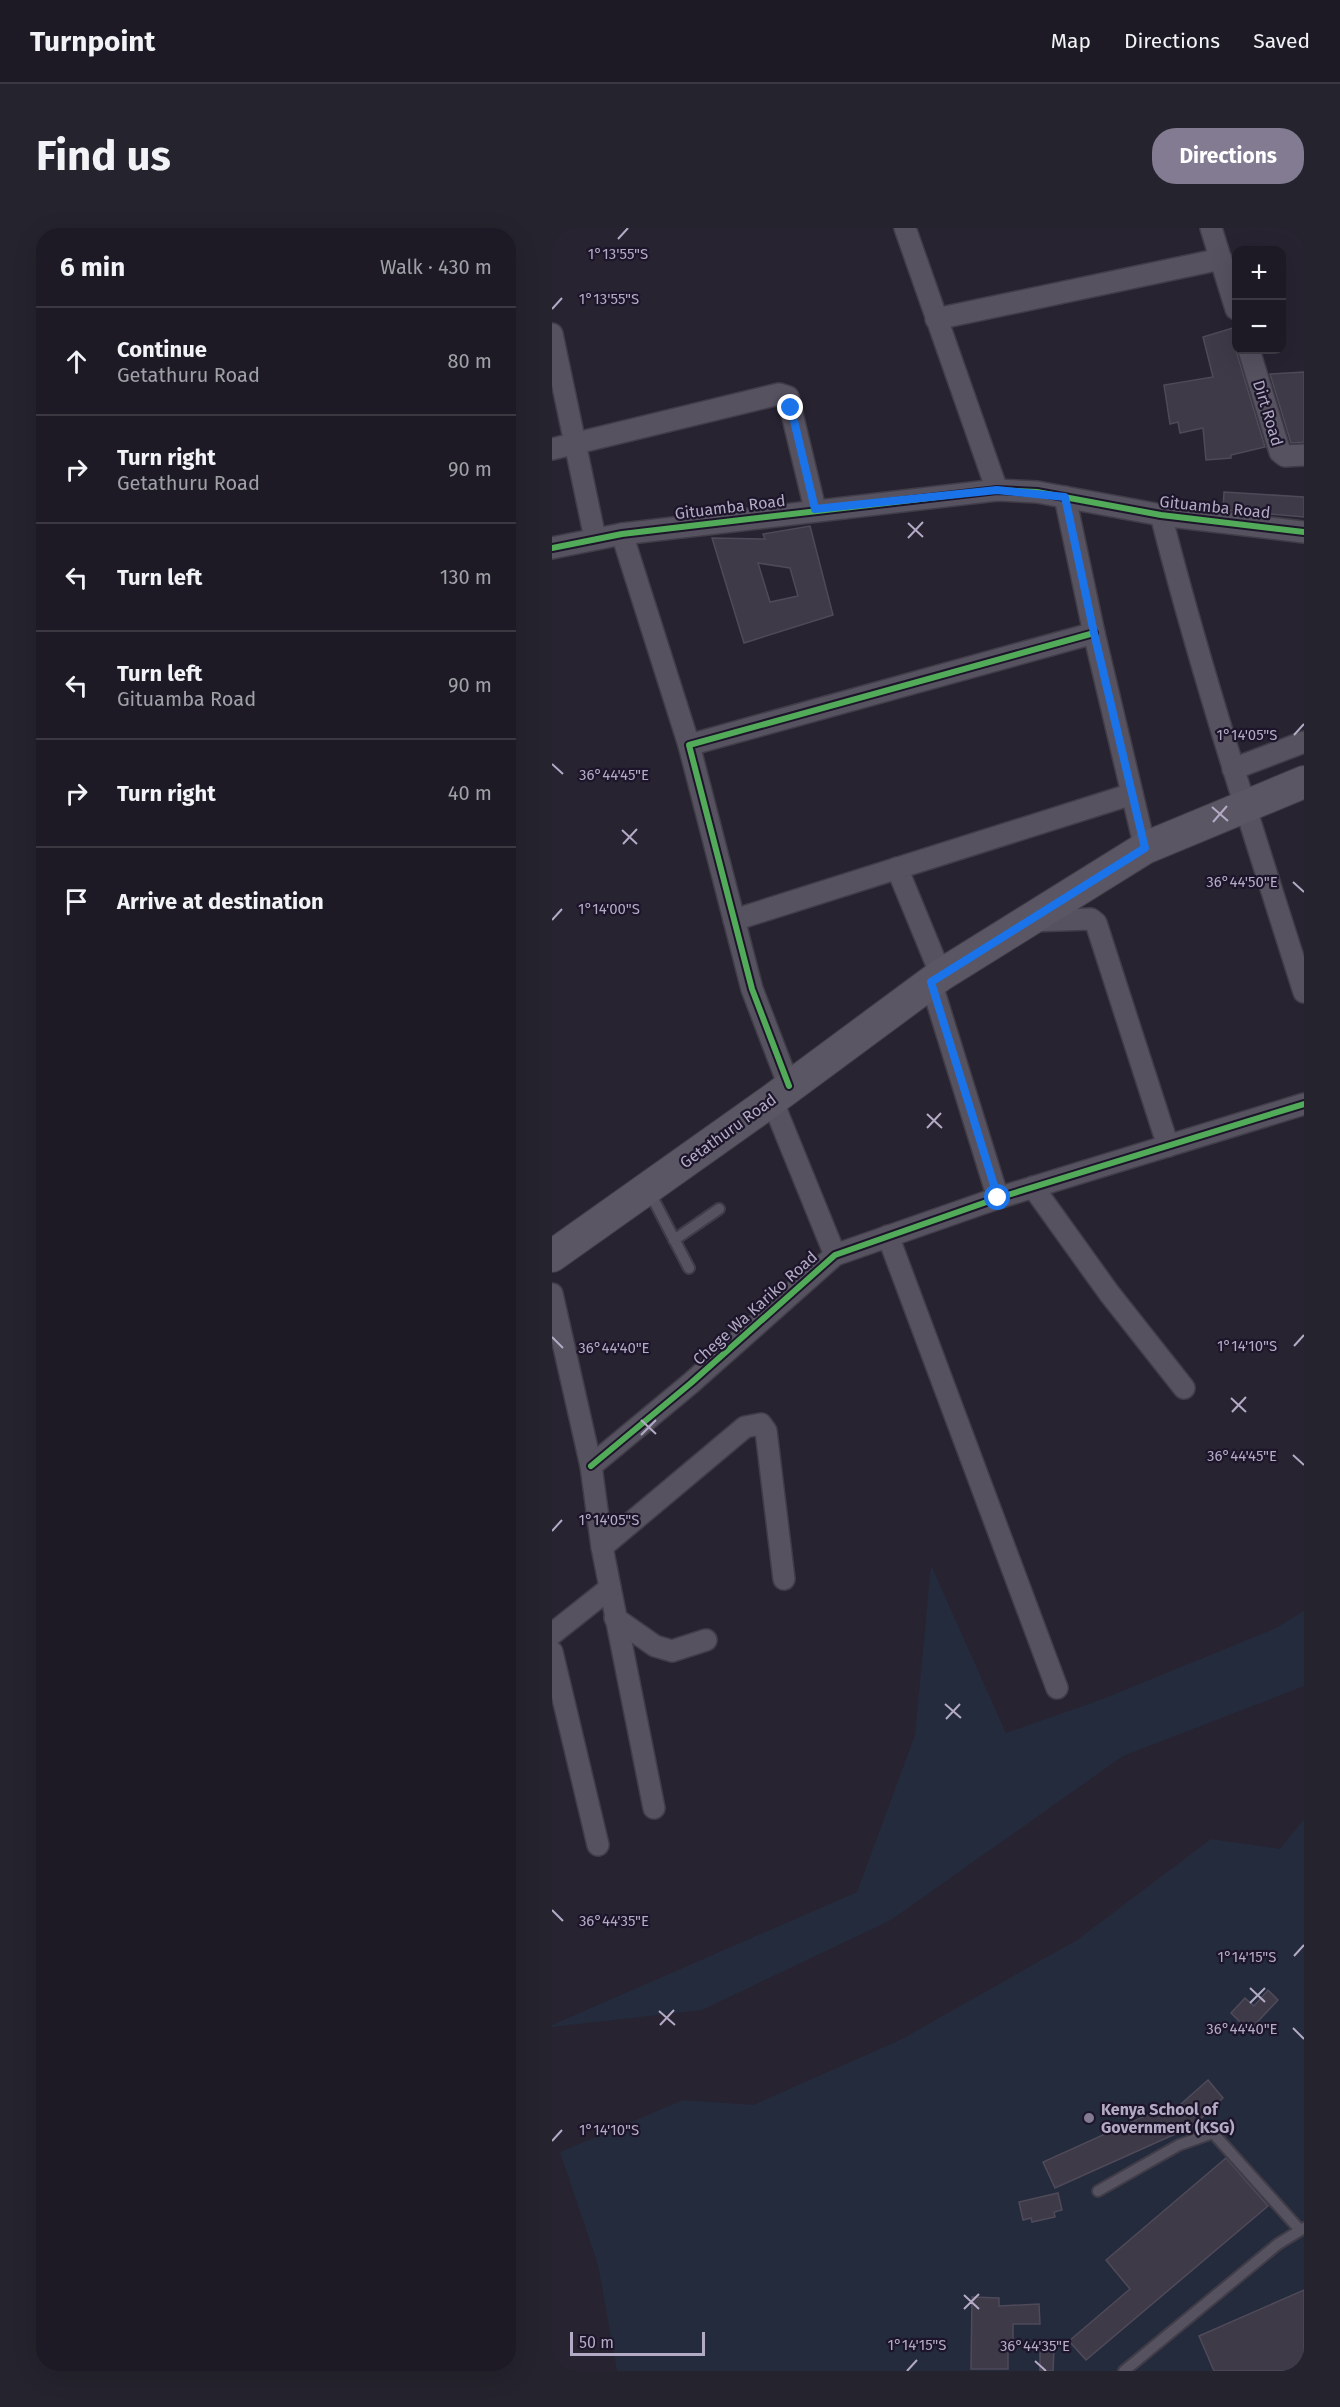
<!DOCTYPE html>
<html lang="en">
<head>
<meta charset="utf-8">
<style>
	:root { --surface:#1d1a25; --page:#25232d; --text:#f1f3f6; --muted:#a0a1a7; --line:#3b3842; --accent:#827b91 }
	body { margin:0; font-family:"Fira Sans",sans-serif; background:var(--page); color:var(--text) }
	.controls { position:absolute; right:18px; top:18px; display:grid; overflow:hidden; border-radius:12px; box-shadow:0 6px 24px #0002 }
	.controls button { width:54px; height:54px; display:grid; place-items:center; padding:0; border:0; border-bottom:2px solid var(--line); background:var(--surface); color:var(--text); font:30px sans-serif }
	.scale { position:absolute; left:18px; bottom:15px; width:135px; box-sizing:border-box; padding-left:6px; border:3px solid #b3aac5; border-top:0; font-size:16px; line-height:21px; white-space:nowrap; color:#b3aac5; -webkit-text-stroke:4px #1d162b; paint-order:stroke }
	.stop { position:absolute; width:18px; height:18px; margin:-14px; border:4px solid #1a73e8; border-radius:50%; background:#fff }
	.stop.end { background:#1a73e8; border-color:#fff; box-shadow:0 2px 6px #0008 }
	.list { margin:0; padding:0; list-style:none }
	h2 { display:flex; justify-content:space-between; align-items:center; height:78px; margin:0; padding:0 24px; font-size:26px }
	h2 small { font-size:20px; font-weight:400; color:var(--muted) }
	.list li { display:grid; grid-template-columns:39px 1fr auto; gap:18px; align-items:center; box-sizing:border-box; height:108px; padding:0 24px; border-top:2px solid var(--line) }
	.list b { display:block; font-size:22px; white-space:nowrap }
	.list p { margin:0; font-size:20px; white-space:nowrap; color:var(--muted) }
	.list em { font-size:20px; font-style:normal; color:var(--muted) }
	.icon { flex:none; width:33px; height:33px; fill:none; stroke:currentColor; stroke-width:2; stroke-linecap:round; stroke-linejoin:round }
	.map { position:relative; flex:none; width:752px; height:2143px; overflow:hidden; border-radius:24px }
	header { display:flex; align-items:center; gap:36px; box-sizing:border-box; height:84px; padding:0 30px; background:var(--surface); border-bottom:2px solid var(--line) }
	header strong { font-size:28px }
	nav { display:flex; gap:33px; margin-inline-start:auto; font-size:21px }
	.intro { display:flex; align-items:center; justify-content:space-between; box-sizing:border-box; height:144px; padding:0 36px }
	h1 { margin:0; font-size:42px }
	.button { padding:15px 27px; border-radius:24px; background:var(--accent); color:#fff; font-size:21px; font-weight:700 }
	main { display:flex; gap:36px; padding:0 36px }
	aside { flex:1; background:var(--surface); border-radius:24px; box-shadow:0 6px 24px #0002 }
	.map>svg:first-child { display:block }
</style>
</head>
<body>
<header>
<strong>Turnpoint</strong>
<nav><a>Map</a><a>Directions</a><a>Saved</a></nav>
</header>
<div class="intro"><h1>Find us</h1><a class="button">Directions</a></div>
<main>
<aside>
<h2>6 min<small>Walk · 430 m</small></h2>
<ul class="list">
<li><svg class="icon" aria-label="ahead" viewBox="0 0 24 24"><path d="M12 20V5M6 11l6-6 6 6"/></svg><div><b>Continue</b><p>Getathuru Road</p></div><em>80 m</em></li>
<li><svg class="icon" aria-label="right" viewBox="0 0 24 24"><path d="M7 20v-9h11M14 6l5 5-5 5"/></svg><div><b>Turn right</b><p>Getathuru Road</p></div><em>90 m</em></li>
<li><svg class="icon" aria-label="left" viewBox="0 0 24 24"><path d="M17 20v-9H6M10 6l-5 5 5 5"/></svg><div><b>Turn left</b></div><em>130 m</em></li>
<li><svg class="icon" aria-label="left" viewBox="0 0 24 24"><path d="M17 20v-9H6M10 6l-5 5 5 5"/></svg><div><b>Turn left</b><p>Gituamba Road</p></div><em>90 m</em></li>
<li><svg class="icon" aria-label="right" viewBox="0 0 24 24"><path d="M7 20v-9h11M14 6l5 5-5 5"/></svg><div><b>Turn right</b></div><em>40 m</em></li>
<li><svg class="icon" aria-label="arrive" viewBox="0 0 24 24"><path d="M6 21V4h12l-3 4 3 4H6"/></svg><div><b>Arrive at destination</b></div></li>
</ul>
</aside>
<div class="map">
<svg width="752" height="2143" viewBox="0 0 752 2143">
	<rect width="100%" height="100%" fill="#272331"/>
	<!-- green -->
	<g fill="#242b3d">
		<path d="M379,1337L454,1505L548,1472L724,1400L752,1383V1458L571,1528L339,1692L150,1782L0,1799V1797L305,1664L363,1507Z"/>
		<path d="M752,1591V2143H65L46,2037L8,1924L131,1872L201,1877L348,1812L525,1712L659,1611L728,1621Z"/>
	</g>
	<!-- building -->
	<g fill="#3e3a48" stroke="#4f4a59" stroke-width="1.5" fill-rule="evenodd">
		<path d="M684,99L685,126L713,219L679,227V230L654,232L651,200L628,205L626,194L618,196L612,157L661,149L651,109Z"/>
		<path d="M752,144V214L739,215L718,146Z"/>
		<path d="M672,264L752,269V289L671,282Z"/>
		<path d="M258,298L281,387L192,415L160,310L213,311L211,306ZM206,335L238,340L246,368L218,374Z"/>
		<path d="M716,1762L726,1772L697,1803L679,1785L693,1770L702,1778Z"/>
		<path d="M656,1852L671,1870L641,1898L503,1960L491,1934L617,1877L620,1884Z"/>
		<path d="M674,1930L716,1978L534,2132L517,2113L578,2061L554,2032Z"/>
		<path d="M506,1965L510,1982L502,1984L503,1989L480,1994L479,1990L471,1992L467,1974Z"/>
		<path d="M752,2062V2143H662L647,2108Z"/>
		<path d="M420,2069L447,2070V2078L487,2076L488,2096H461V2113H456V2141H419Z"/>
		<path d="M488,2120H502L501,2143H488Z"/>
	</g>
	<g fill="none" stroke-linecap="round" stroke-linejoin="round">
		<!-- lane casing -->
		<g stroke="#403d48" stroke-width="14">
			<g id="lane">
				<path d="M97,963L137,1040"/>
				<path d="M122,1012L167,981"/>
				<path d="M546,1963L627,1917L661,1905L748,2002"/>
				<path d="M572,2143L726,2016L752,2000"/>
			</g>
		</g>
		<!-- street casing -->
		<g stroke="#403d48" stroke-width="24">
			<g id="street">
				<path d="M353,0L445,262"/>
				<path d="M659,0L684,81"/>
				<path d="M384,91L669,31"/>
				<path d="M0,106L43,310"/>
				<path d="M697,122L728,224L733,228L752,227"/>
				<path d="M0,221L227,166L236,169L263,281"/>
				<path d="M513,269L542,405L593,620"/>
				<path d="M609,287C650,448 702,606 752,764"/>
				<path d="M70,306L137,517"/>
				<path d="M0,320L70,306L445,262L485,264L609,287L752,304"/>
				<path d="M681,541L752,514"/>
				<path d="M345,640L389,747"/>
				<path d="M182,692L580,566"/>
				<path d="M479,693L539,691L544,695L616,918"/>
				<path d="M379,754L446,970"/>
				<path d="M237,858L200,761L137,517L542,405"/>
				<path d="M220,872L283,1027"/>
				<path d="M481,959L557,1065L632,1160"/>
				<path d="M336,1008L505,1460"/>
				<path d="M0,1066L39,1238L50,1319L102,1580"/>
				<path d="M39,1238L139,1155L283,1027L446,970L752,876"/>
				<path d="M50,1319L193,1199L209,1196L214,1203L232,1351"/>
				<path d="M63,1390L103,1418L120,1423L154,1412"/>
				<path d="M0,1406L58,1360"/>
				<path d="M0,1424L46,1617"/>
			</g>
		</g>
		<!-- secondary casing -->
		<g stroke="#403d48" stroke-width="34">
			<path id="secondary" d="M0,1028L220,872L389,747L593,620L752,554"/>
		</g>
		<!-- lane -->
		<use href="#lane" stroke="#565260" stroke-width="10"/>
		<!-- street -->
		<use href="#street" stroke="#565260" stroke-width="21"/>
		<!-- secondary -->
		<use href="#secondary" stroke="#5a5664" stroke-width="32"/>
		<!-- cycleway casing -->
		<g stroke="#1d162b" stroke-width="10">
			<g id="cycleway">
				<path d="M0,320L70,306L445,262L485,264L609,287L752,304"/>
				<path d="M237,858L200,761L137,517L542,405"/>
				<path d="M39,1238L139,1155L283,1027L446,970L752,876"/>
			</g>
		</g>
		<!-- cycleway -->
		<use href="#cycleway" stroke="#51ab58" stroke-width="6"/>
	</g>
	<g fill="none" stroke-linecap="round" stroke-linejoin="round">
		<!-- route -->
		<path stroke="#1a73e8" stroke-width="8" d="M239,180L263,281L445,262L513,269L542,405L593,620L379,754L446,970"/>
	</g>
	<!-- ticks -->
	<path fill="none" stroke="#b3aac5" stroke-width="2" d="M66,11L76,0M0,81L10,70M356,295L371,309M356,310L371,294M742,507L752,496M0,536L11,546M660,579L676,593M661,594L675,578M70,602L85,616M71,616L85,601M741,654L752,664M0,692L10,681M375,886L390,900M375,900L389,885M0,1109L11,1120M742,1118L752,1107M679,1170L694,1184M680,1184L694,1169M89,1192L104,1206M89,1207L104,1192M741,1227L752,1237M0,1303L10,1292M393,1476L409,1490M394,1491L408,1476M0,1682L11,1693M742,1728L752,1717M698,1760L713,1774M698,1775L713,1760M107,1783L123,1797M108,1797L122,1782M741,1800L752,1811M0,1913L10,1902M412,2067L427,2081M412,2081L427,2066M483,2133L494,2143M355,2143L365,2132"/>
	<!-- markers -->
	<circle fill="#827b91" stroke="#1d162b" stroke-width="2" cx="537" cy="1890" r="6"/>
	<g text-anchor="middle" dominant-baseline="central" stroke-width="4.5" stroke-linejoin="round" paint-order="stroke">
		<!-- street labels -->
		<g font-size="16" fill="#b3aac5" stroke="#1d162b">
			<text transform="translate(716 185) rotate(73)">Dirt Road</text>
			<text transform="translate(178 279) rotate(-7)">Gituamba Road</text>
			<text transform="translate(663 279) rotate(6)">Gituamba Road</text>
			<text transform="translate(176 903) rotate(-36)">Getathuru Road</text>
			<text transform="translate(203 1080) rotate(-42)">Chege Wa Kariko Road</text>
		</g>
		<!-- poi labels -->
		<g font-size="16" font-weight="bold" fill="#b3aac5" stroke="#1d162b" text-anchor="start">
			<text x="549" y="1881">Kenya School of<tspan x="549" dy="18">Government (KSG)</tspan></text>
		</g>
	</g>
	<g font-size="15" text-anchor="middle" fill="#b3aac5" stroke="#1d162b" stroke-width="4.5" stroke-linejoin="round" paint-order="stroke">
		<text x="66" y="31">1°13'55"S</text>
		<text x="57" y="76">1°13'55"S</text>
		<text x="695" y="512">1°14'05"S</text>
		<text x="62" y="552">36°44'45"E</text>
		<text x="690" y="659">36°44'50"E</text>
		<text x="57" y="686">1°14'00"S</text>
		<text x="695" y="1123">1°14'10"S</text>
		<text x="62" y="1125">36°44'40"E</text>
		<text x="690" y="1233">36°44'45"E</text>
		<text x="57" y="1297">1°14'05"S</text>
		<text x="62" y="1698">36°44'35"E</text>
		<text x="695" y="1734">1°14'15"S</text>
		<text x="690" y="1806">36°44'40"E</text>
		<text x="57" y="1907">1°14'10"S</text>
		<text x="365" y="2122">1°14'15"S</text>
		<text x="483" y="2123">36°44'35"E</text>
	</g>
</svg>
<div class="controls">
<button>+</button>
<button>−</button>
</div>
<div class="scale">50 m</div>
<div class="stop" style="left:446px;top:970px"></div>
<div class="stop end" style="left:239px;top:180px"></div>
</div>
</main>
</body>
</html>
